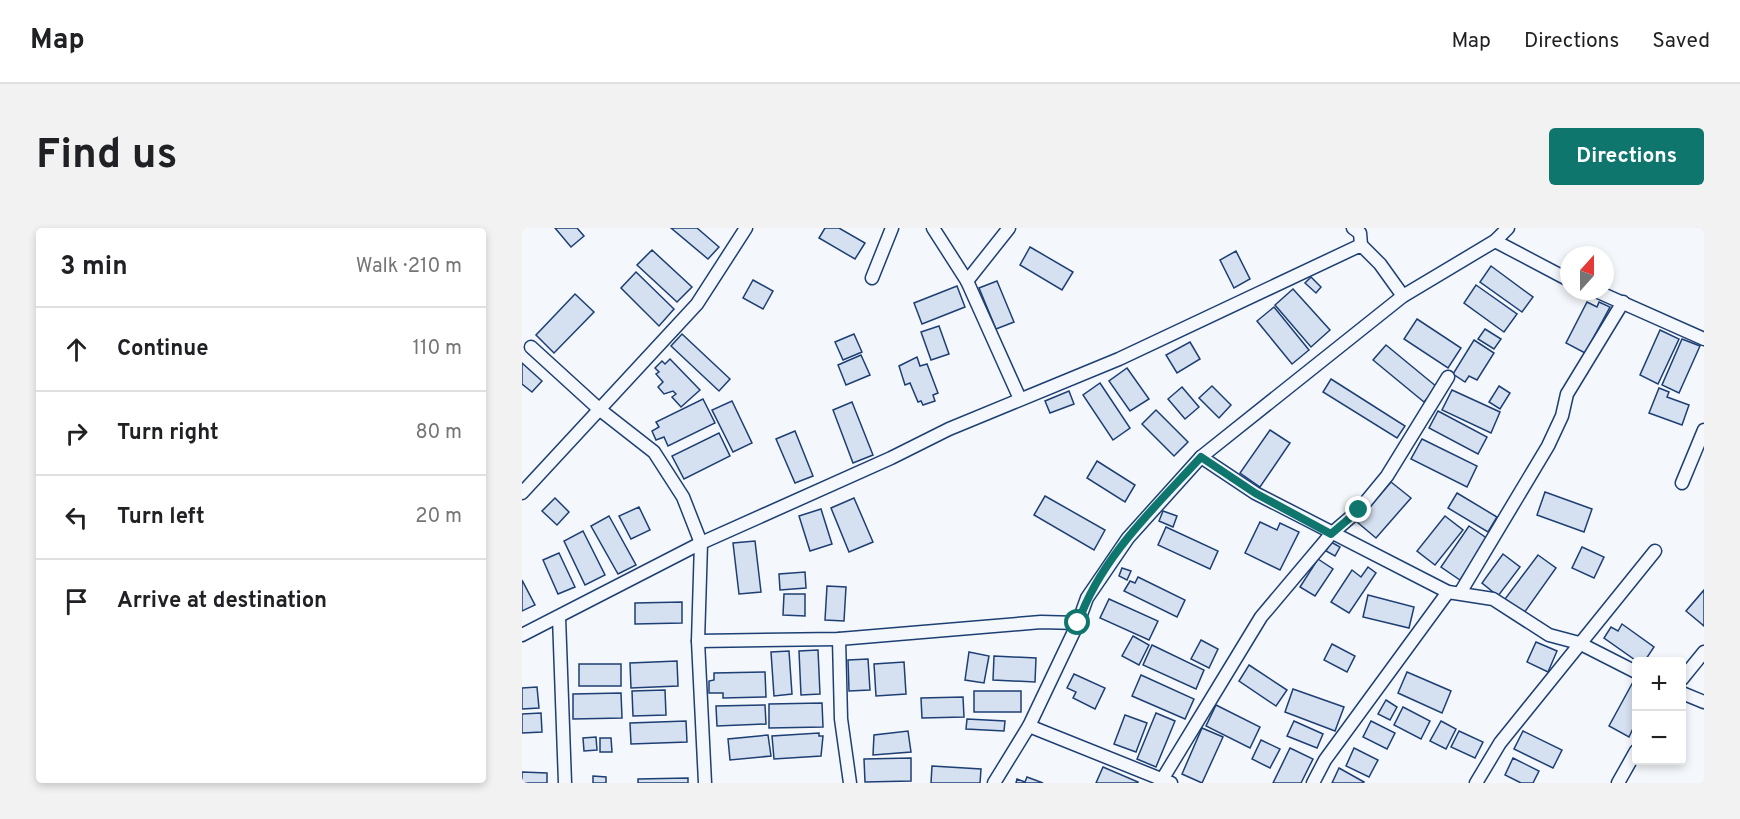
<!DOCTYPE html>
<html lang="en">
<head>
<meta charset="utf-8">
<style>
	:root { --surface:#fff; --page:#f2f2f2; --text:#202124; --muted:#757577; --line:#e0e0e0; --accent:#0f766e }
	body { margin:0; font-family:Overpass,sans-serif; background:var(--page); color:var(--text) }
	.controls { position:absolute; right:18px; bottom:18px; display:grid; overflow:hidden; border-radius:6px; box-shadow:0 3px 9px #0003 }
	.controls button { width:54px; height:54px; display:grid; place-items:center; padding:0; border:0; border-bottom:2px solid var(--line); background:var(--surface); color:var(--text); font:30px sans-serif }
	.compass { position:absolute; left:1038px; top:18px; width:54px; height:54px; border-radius:50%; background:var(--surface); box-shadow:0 3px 9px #0003; rotate:21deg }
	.stop { position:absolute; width:18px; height:18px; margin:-14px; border:4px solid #0f766e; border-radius:50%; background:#fff }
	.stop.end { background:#0f766e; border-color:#fff; box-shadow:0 2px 6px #0008 }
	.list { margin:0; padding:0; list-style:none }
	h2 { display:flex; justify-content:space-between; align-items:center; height:78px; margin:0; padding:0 24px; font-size:26px }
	h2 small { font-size:20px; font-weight:400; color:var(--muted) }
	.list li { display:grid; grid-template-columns:39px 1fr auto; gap:18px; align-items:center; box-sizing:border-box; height:84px; padding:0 24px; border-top:2px solid var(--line) }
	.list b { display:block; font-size:22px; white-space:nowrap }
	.list em { font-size:20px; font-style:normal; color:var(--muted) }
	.icon { flex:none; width:33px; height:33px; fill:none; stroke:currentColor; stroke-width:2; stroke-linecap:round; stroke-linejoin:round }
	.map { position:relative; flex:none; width:1182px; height:555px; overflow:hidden; border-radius:6px }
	header { display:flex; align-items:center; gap:36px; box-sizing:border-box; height:84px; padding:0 30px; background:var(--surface); border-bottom:2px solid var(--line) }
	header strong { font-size:28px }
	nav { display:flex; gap:33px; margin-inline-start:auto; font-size:21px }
	.intro { display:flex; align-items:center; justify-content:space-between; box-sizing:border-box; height:144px; padding:0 36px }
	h1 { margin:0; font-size:42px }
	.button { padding:15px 27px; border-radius:6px; background:var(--accent); color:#fff; font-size:21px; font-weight:700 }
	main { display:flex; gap:36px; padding:0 36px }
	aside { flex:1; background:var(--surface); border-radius:6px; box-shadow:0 3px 9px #0003 }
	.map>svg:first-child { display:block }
</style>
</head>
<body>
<header>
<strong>Map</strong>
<nav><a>Map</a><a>Directions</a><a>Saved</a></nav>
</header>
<div class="intro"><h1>Find us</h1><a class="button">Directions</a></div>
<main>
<aside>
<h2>3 min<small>Walk · 210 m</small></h2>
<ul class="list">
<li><svg class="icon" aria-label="ahead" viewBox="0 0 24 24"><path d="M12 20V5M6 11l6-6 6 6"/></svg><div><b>Continue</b></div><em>110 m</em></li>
<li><svg class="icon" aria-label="right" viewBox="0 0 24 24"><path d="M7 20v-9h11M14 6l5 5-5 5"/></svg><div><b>Turn right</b></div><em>80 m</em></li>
<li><svg class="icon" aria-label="left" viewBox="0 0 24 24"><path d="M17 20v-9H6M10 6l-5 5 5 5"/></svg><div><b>Turn left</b></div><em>20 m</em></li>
<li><svg class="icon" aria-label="arrive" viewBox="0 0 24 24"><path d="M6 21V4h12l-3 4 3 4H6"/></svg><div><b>Arrive at destination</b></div></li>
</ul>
</aside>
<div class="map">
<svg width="1182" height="555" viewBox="0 0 1182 555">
	<rect width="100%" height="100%" fill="#f4f7fb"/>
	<!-- building -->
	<g fill="#d5e0f0" stroke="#1d3f73" stroke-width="1.5">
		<path d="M33,0H55L62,8L49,19Z"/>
		<path d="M149,0H175L197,19L186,31Z"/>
		<path d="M303,0H317L343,15L333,31L297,10Z"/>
		<path d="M508,19L551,44L540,62L498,37Z"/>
		<path d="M130,22L170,59L155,74L115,37Z"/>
		<path d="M714,23L728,51L712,60L698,32Z"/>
		<path d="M969,38L1011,69L1000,84L958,54Z"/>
		<path d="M114,44L152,81L137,98L99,60Z"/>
		<path d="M789,49L799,59L794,65L783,55Z"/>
		<path d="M231,52L251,63L241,81L221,70Z"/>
		<path d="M475,53L492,94L474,101L457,60Z"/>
		<path d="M954,57L995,86L982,104L942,75Z"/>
		<path d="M435,58L443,79L400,96L392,75Z"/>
		<path d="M771,61L808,102L789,119L753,77Z"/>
		<path d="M53,66L72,84L32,125L14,107Z"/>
		<path d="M1065,74L1075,79L1077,74L1088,79L1063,125L1044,115Z"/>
		<path d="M752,79L787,122L770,136L735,93Z"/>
		<path d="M895,91L939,120L926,140L882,111Z"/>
		<path d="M417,98L427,126L409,132L399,104Z"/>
		<path d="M963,101L979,111L972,121L956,111Z"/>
		<path d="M1138,102L1157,111L1136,156L1118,147Z"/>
		<path d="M160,106L208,151L197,163L149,118Z"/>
		<path d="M332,106L340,124L321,132L313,114Z"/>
		<path d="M1160,111L1178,118L1157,165L1140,157Z"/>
		<path d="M952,112L972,125L955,152L947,148L943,154L931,146Z"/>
		<path d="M668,114L678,131L655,145L644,127Z"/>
		<path d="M864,117L915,159L902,174L851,132Z"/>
		<path d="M339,127L348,147L324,157L316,137Z"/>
		<path d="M395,129L398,138L405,136L416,165L411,167L413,173L401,177L399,173L396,174L388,155L383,157L377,138Z"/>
		<path d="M148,131L178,162L159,179L150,169L154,166L151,163L142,166L136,159L141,154L134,146L137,144L133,140L140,133L143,136Z"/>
		<path d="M0,135L20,153L10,164L0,156Z"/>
		<path d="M605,140L627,171L608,183L587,153Z"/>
		<path d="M809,151L883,198L875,210L801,164Z"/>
		<path d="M578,155L608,200L591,212L561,167Z"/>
		<path d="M690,158L709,177L697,190L677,170Z"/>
		<path d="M977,158L988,165L978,181L967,174Z"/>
		<path d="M660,159L677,179L663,191L646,171Z"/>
		<path d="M1137,160L1147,164L1145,169L1167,177L1160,197L1127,185Z"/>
		<path d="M930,162L978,184L969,205L920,182Z"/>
		<path d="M547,163L552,176L528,185L523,173Z"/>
		<path d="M181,171L193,195L146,218L142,209L134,212L130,203L137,199L134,194Z"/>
		<path d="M210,173L230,215L211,224L190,182Z"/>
		<path d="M330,174L351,227L331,235L311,182Z"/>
		<path d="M634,182L666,214L652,228L620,196Z"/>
		<path d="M916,183L965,209L956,226L907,200Z"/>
		<path d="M748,202L768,215L738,259L718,245Z"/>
		<path d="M273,203L291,248L273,255L254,211Z"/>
		<path d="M197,205L208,228L162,251L150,228Z"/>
		<path d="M900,211L955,238L945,259L889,231Z"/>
		<path d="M575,233L613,257L603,274L565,250Z"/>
		<path d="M869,254L889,270L854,310L835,294Z"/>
		<path d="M1023,264L1070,281L1062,304L1015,287Z"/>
		<path d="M935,265L975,289L966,304L926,280Z"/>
		<path d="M523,268L583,302L572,322L512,287Z"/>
		<path d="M33,270L47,284L35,297L20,283Z"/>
		<path d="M332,270L351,314L327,324L309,280Z"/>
		<path d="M117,279L128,302L109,311L97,288Z"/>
		<path d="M299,281L310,316L288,323L277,288Z"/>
		<path d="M641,283L655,288L651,299L637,293Z"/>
		<path d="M87,288L114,337L96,346L69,298Z"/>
		<path d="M923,288L941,302L913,337L895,323Z"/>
		<path d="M738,294L755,302L758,295L777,304L758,342L723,325Z"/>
		<path d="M947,298L966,311L938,352L919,339Z"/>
		<path d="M644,299L696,323L688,341L636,317Z"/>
		<path d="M61,303L83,347L63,357L42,313Z"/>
		<path d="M233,313L239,364L217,366L211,315Z"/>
		<path d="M809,314L818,319L813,328L804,323Z"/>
		<path d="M1060,319L1082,329L1072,350L1050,340Z"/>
		<path d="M37,325L53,359L36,366L21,332Z"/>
		<path d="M981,326L998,339L976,368L960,355Z"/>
		<path d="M1016,327L1034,340L1002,385L983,371Z"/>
		<path d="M796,331L811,341L793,368L778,359Z"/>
		<path d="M846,339L854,345L827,385L809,374L830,342L839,349Z"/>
		<path d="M600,340L609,343L605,352L597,348Z"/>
		<path d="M283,344L284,360L258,362L257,346Z"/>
		<path d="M616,349L663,372L655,389L602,363L608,353L613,355Z"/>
		<path d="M0,352L13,377L0,383Z"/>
		<path d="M305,358L324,359L322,393L303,392Z"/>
		<path d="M1182,362V398L1164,383Z"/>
		<path d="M262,366H283V388L261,387Z"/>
		<path d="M846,367L892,379L887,400L841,389Z"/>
		<path d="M587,371L636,393L627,412L578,390Z"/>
		<path d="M160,374V395L113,396V375Z"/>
		<path d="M1100,396L1132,419L1122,434H1116L1082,410L1089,399L1096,403Z"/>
		<path d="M611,408L627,417L617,437L600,428Z"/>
		<path d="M679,412L696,421L687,440L669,431Z"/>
		<path d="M1014,414L1035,423L1026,444L1005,434Z"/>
		<path d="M810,416L833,428L825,444L802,432Z"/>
		<path d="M630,417L682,442L674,461L621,437Z"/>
		<path d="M296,422L298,466L279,467L277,423Z"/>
		<path d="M267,423L270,466L252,468L249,424Z"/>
		<path d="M447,424L467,428L462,455L443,452Z"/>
		<path d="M472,428L514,430L513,454L471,452Z"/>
		<path d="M346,431L348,462L327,463L326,432Z"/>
		<path d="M155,433L156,458L109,460L108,435Z"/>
		<path d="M382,434L384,466L354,468L352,436Z"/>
		<rect x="57" y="436" width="42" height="22"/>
		<path d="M727,437L765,462L754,478L717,453Z"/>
		<path d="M243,444L244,469L201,470V465H187V453L192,452V445Z"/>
		<path d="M885,444L929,463L920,485L876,465Z"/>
		<path d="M552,446L583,460L573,481L551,470L554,464L545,460Z"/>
		<path d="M619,447L672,471L663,491L610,468Z"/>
		<path d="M1111,454L1114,456V494L1107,509L1087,498Z"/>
		<path d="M15,459L17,480L0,481V460Z"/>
		<path d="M771,461L822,479L813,503L763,484Z"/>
		<path d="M143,462L144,487L111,488L110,463Z"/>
		<rect x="452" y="463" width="47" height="21"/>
		<path d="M99,465L100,490L51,491V466Z"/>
		<path d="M441,469L442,489L400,490L399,470Z"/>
		<path d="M864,472L875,479L868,492L856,486Z"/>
		<path d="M300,475L301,499L247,500V476Z"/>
		<path d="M243,477L244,496L195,498L194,478Z"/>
		<path d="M694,477L738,499L728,520L684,498Z"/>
		<path d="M881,479L908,493L899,511L872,497Z"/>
		<path d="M19,485L20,504L0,505V486Z"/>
		<path d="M634,485L653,493L634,539L615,531Z"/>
		<path d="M603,487L625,495L614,524L592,516Z"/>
		<path d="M445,491L483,493L482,503L444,501Z"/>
		<path d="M164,493L165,514L109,516L108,495Z"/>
		<path d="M772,493L801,506L795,520L765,508Z"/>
		<path d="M849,493L873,505L865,521L841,509Z"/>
		<path d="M919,493L934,501L924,521L908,513Z"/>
		<path d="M680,500L701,509L680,555L660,546Z"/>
		<path d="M386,503L389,524L351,527L352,507Z"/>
		<path d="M937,503L961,514L953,530L929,519Z"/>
		<path d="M1001,503L1040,522L1031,540L992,521Z"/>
		<path d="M297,505V508H301L299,528L252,531L250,508Z"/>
		<path d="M246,507L249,528L208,532L206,511Z"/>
		<path d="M74,509L75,522L62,523L61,510Z"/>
		<path d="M78,510H89L90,524H78Z"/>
		<path d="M739,512L758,521L748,540L730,531Z"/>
		<path d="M768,520L791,531L779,555H751Z"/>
		<path d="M832,520L856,532L847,549L824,538Z"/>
		<path d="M389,530V553L343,554L342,531Z"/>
		<path d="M991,530L1017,543L1011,555H999L983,547Z"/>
		<path d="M410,538L459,541L458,555H409Z"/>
		<path d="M581,539L616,554V555H574Z"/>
		<path d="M817,540L842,554L841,555H810Z"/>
		<path d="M0,544L25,545V555H0Z"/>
		<path d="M71,548L84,549V555H71Z"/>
		<path d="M505,549L521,555H494L495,551L503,554Z"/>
		<path d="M166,550V555H116V551Z"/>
	</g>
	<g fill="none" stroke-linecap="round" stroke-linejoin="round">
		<!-- street casing -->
		<g stroke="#1d3f73" stroke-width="15">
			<g id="street">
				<path d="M411,0L445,53L498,171"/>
				<path d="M831,0L838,5L839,17"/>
				<path d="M973,13L1047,52"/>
				<path d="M350,50L370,0"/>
				<path d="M445,53L487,0"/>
				<path d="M1074,63L1182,111"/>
				<path d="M9,119L77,181L132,224L161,269L179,315L176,413L183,555"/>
				<path d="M679,229L733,265L926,364L971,371L1027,407L1057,415L1114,444"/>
				<path d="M1160,255L1182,202"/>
				<path d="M0,265L175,76L224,0"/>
				<path d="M938,365L1026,218L1040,188L1045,166L1101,74"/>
				<path d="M37,389L43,555"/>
				<path d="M0,407L179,315L369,230L427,201L597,131L839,17L858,36L881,68"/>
				<path d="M317,411L319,491L328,555"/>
				<path d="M176,413L317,411L519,394L556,395"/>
				<path d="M1160,451L1182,424"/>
				<path d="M1160,465L1182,474"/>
				<path d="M507,498L649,555"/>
				<path d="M472,555L507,498L556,395L565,370L606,310L679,229L881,68L973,13L986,0"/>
				<path d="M638,555L739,389L809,306L837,282L865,248L926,149"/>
				<path d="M791,555L803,532L926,364"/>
				<path d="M954,555L978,515L1133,323"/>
				<path d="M1096,555L1114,523"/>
			</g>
		</g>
		<!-- street -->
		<use href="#street" stroke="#f4f7fb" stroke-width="12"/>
	</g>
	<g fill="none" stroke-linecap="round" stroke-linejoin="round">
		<!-- route -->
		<path stroke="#0f766e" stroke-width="8" d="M556,395C578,330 633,279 679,229L733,265L809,306L837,282"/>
	</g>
</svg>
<div class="controls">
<button>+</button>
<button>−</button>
</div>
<svg class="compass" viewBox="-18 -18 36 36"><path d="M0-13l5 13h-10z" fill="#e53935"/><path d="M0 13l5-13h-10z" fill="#757577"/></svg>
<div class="stop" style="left:556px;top:395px"></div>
<div class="stop end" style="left:837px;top:282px"></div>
</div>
</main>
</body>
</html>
